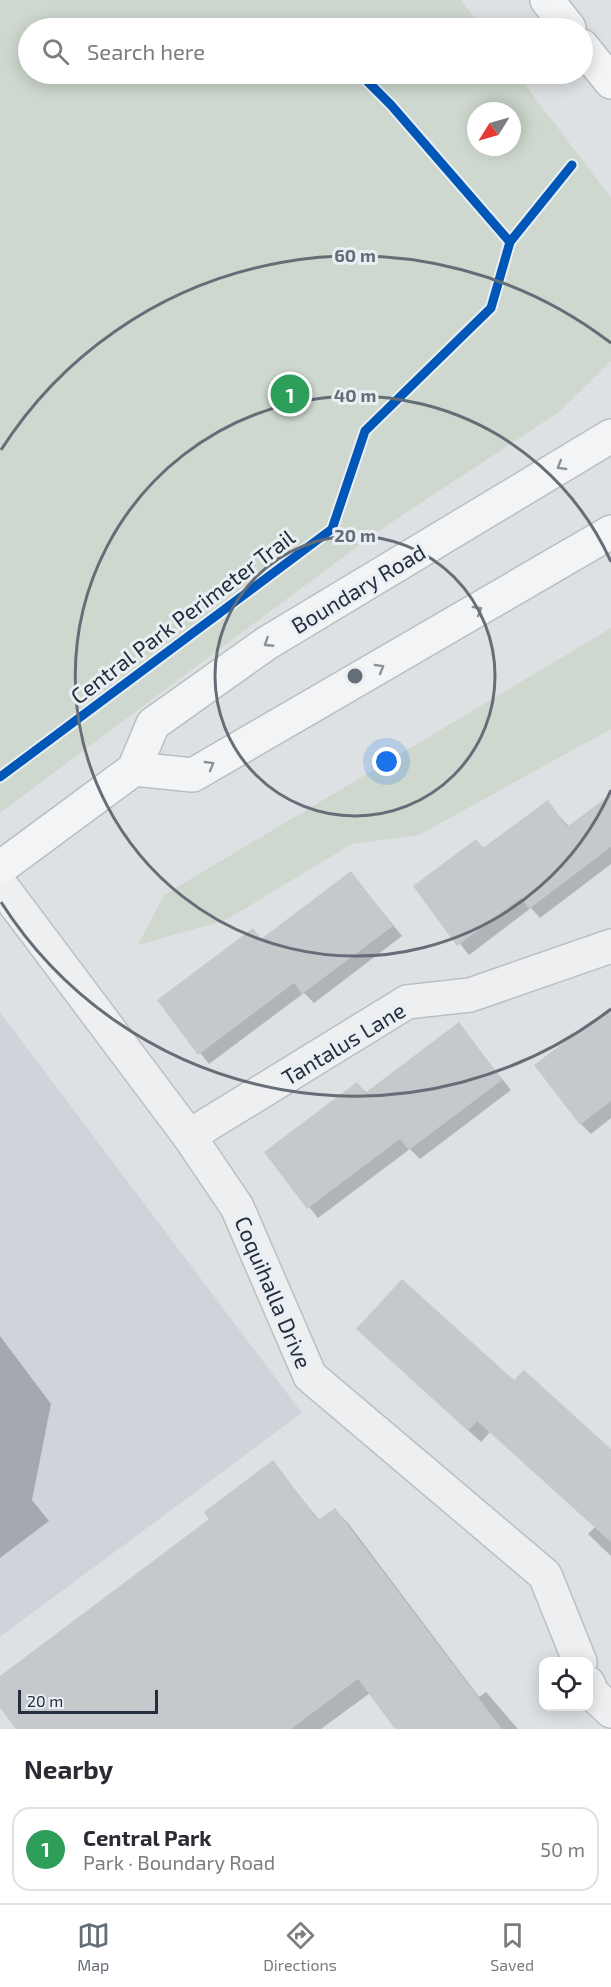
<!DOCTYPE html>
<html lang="en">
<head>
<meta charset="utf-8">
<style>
	:root { --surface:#fff; --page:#f7f7f7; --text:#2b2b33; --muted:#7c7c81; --line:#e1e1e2; --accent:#656d77 }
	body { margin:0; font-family:"Exo 2",sans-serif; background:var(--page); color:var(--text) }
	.controls { position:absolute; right:18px; bottom:18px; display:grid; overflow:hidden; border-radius:12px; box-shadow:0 3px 15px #0003 }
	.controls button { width:54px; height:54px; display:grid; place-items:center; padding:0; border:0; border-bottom:2px solid var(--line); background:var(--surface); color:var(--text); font:30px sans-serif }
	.compass { position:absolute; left:467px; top:102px; width:54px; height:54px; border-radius:50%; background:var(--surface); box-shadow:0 3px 15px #0003; rotate:233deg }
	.scale { position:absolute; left:18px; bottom:15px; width:140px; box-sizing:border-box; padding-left:6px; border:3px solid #242e3d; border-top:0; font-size:16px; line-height:21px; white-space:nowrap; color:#242e3d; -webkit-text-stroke:4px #eaeff4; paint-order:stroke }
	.you { position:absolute; left:387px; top:762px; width:21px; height:21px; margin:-15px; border:4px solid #fff; border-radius:50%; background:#1a73e8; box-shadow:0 0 0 9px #1a73e833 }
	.badge { display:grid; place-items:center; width:39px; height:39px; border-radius:50%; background:var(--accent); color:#fff; font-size:20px; font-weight:700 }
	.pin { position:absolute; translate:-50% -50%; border:3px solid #fff; box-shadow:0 2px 6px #0006 }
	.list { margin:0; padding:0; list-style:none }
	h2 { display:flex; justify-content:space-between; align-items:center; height:78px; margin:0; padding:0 24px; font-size:26px }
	h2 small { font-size:20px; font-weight:400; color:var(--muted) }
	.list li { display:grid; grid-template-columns:39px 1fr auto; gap:18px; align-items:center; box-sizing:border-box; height:84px; margin:0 12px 12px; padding:0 12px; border:2px solid var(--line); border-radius:18px }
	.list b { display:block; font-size:22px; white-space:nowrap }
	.list p { margin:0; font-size:20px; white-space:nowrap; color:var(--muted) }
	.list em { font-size:20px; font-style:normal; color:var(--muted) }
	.icon { flex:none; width:33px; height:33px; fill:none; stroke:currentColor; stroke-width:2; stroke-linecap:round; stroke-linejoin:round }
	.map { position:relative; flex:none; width:611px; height:1729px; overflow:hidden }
	.search { position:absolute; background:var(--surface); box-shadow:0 3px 15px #0003; left:18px; right:18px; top:18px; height:66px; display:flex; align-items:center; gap:15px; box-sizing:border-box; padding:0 21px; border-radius:33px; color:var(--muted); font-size:22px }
	.sheet { height:174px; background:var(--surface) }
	nav { display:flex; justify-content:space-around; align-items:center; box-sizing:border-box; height:84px; border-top:2px solid var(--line); background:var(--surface); font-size:16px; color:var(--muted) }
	nav a { display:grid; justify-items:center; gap:3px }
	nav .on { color:var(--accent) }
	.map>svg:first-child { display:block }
</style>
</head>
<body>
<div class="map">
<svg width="611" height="1729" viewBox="0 0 611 1729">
	<rect width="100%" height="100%" fill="#dee1e4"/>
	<!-- built -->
	<path fill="#cfd4db" d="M0,1012L302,1413L0,1637Z"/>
	<!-- green -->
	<g fill="#ced8ce" fill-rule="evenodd">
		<path d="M0,0H461L482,28H28V74H517L611,198V361L559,412L374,534L0,813ZM476,111H512V147H476Z"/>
		<path d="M611,628V729L419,835L352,844L226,920L138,945L164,895Z"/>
	</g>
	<!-- shadow -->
	<g fill="#0003">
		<path d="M611,796V864L540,918L531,908L469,955L415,887L476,841L485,849L547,802L569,827Z"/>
		<path d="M351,873L402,936L314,1003L304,993L209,1064L159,1001L253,930L262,940Z"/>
		<path d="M611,1009V1118L591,1134L581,1124Z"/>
		<path d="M458,1024L511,1090L420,1159L410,1149L318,1218L266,1153L357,1084L367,1093Z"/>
		<path d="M0,1336L51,1404L32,1500L49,1521L0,1558Z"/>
		<path d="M371,1342L514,1383L611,1451V1556L588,1534L595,1527L490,1432L481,1442Z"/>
		<path d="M272,1462L320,1521L335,1510L348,1523L479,1697L486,1692L518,1729H404L370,1693L321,1729H18L0,1705V1678L211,1519Z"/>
	</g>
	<!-- building -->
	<g fill="#c6c9cc">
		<path d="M611,794V847L529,909L521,898L457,946L413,886L476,839L483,848L548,800L567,827Z"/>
		<path d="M351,871L393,926L302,994L294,983L198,1055L157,1000L253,928L261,939Z"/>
		<path d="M611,1007V1101L580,1125L534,1065Z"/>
		<path d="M459,1022L502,1080L409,1150L400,1139L307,1209L264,1152L357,1082L365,1093Z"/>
		<path d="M402,1279L514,1380L524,1370L611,1449V1542L477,1421L468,1431L356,1329Z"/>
		<path d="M273,1460L318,1520L335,1508L502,1729H395L358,1679L291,1729H16L0,1708V1676L209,1519L204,1512Z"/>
	</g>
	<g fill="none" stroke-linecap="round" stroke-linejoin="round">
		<!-- minor casing -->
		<g stroke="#bcbfc2" stroke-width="36">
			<g id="minor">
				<path d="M0,884L189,1136L237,1207L310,1376L545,1575L580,1662"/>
				<path d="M189,1136L407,1002L470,995L611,946"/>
				<path d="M588,1683L592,1693L611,1711"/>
			</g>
		</g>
		<!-- major casing -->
		<g stroke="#babec2" stroke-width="36">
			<g id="major">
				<path d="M547,0L569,28"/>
				<path d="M582,46L611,82"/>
				<path d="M134,769L193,775L611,532"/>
				<path d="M0,868L134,769L153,724L267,643L611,436"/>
			</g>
		</g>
		<!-- minor -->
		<use href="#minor" stroke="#edeff1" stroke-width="33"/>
		<!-- major -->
		<use href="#major" stroke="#f2f4f5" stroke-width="33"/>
		<!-- cycleway casing -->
		<g stroke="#eaeff4" stroke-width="13">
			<g id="cycleway">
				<path d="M360,74L391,105L510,242"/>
				<path d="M0,777L332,529L365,431L491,308L510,242L572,165"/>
			</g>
		</g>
		<!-- cycleway -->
		<use href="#cycleway" stroke="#0057b8" stroke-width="9"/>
	</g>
	<!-- one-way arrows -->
	<defs><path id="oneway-chevron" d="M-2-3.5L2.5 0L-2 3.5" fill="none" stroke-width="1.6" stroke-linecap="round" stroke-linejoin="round" transform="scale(1.5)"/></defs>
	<g stroke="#8b9199">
		<use href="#oneway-chevron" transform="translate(561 466) rotate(149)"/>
		<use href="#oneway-chevron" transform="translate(478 610) rotate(-30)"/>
		<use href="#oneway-chevron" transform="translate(268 643) rotate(147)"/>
		<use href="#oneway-chevron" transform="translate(380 668) rotate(-30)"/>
		<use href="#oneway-chevron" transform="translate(210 765) rotate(-30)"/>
	</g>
	<!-- distance rings -->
	<g fill="none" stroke="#656d77" stroke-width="3">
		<circle cx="355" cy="676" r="140"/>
		<path d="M611 790A280 280 0 1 1 611 562"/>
		<path d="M611 1009A420 420 0 0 1 1 902M1 450A420 420 0 0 1 611 343"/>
	</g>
	<g text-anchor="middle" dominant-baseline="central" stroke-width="6" stroke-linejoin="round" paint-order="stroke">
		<!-- street labels -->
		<g font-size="22" fill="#242e3d" stroke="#eaeff4">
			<text transform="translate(358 588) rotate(-31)">Boundary Road</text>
			<text transform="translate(182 616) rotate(-37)">Central Park Perimeter Trail</text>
			<text transform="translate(343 1043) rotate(-31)">Tantalus Lane</text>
			<text transform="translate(274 1292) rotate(67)">Coquihalla Drive</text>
		</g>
	</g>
	<circle cx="355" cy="676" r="9" fill="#656d77" stroke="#eaeff4" stroke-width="3"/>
	<g font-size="18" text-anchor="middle" font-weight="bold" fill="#656d77" stroke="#eaeff4" stroke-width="6" stroke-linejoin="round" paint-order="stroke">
		<text x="355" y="262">60 m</text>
		<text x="355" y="402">40 m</text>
		<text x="355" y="542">20 m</text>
	</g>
</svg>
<div class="controls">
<button><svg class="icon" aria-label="locate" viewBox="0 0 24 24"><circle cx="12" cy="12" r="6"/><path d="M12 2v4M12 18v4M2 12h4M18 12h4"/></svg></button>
</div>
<svg class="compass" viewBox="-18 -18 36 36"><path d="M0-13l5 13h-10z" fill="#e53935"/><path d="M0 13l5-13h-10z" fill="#7c7c81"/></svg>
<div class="scale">20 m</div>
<div class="you"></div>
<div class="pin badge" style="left:290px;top:394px;background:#2e9e5b">1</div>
<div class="search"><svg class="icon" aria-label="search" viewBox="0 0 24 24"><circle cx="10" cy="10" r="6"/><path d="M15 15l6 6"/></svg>Search here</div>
</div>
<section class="sheet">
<h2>Nearby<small></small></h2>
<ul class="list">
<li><span class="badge" style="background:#2e9e5b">1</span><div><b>Central Park</b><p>Park · Boundary Road</p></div><em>50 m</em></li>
</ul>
</section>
<nav>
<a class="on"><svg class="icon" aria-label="map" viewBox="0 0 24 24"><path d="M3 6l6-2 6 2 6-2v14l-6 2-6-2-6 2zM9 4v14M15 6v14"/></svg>Map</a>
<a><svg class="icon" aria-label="directions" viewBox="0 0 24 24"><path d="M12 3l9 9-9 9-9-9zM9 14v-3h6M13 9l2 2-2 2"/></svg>Directions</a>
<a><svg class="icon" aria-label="saved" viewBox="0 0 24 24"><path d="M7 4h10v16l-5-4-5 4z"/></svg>Saved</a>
</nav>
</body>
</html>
